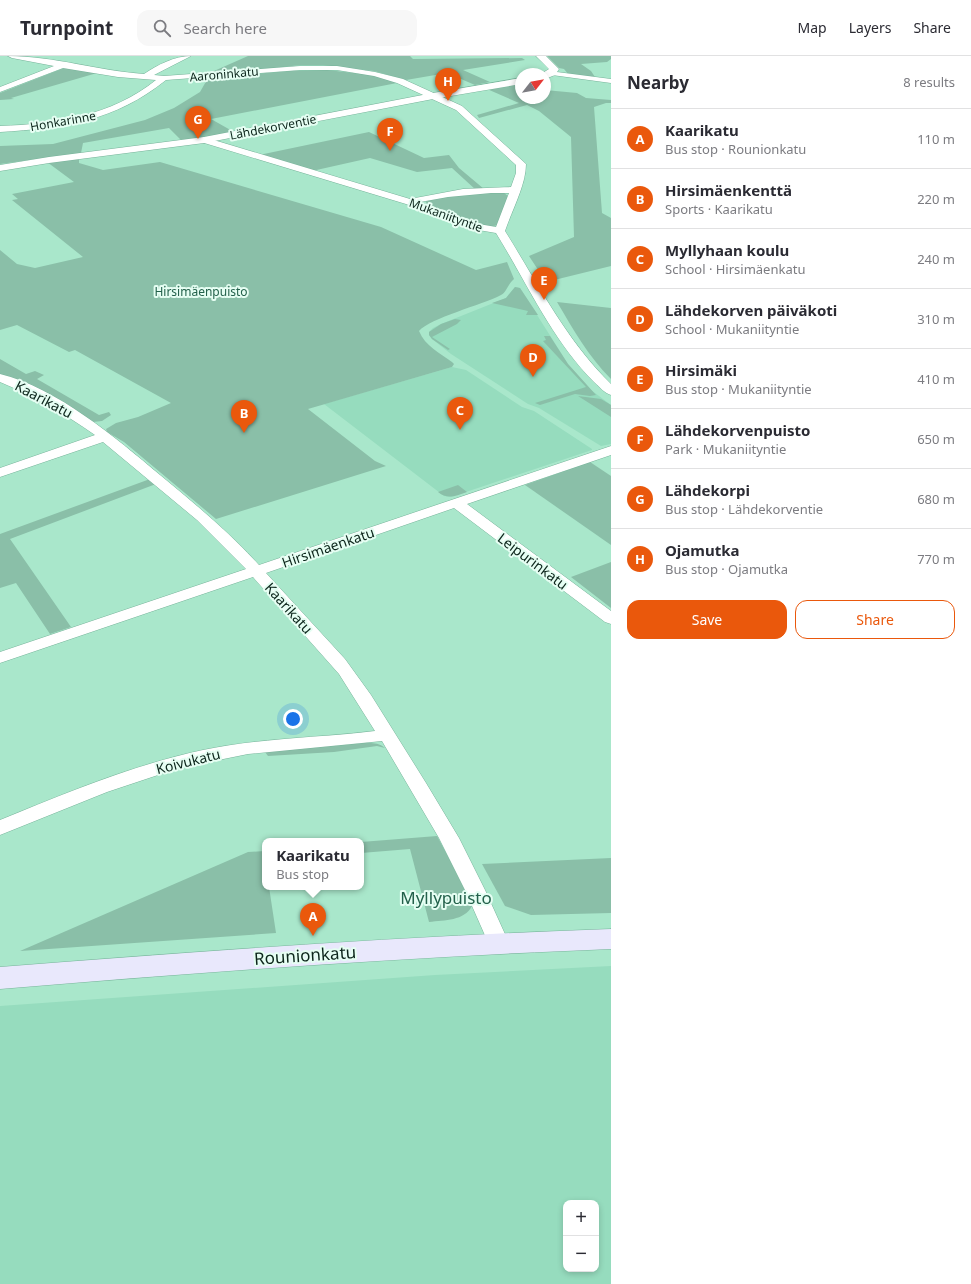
<!DOCTYPE html>
<html lang="en">
<head>
<meta charset="utf-8">
<style>
	:root { --surface:#fff; --page:#f7f7f7; --text:#2b2b33; --muted:#7c7c81; --line:#e1e1e2; --accent:#ea580c }
	body { margin:0; font-family:"Noto Sans",sans-serif; background:var(--page); color:var(--text) }
	.controls { position:absolute; right:12px; bottom:12px; display:grid; overflow:hidden; border-radius:8px; box-shadow:0 2px 6px #0003 }
	.controls button { width:36px; height:36px; display:grid; place-items:center; padding:0; border:0; border-bottom:1px solid var(--line); background:var(--surface); color:var(--text); font:20px sans-serif }
	.compass { position:absolute; left:515px; top:12px; width:36px; height:36px; border-radius:50%; background:var(--surface); box-shadow:0 2px 6px #0003; rotate:59deg }
	.you { position:absolute; left:293px; top:663px; width:14px; height:14px; margin:-10px; border:3px solid #fff; border-radius:50%; background:#1a73e8; box-shadow:0 0 0 6px #1a73e833 }
	.badge { display:grid; place-items:center; width:26px; height:26px; border-radius:50%; background:var(--accent); color:#fff; font-size:13px; font-weight:700 }
	.pin { position:absolute; translate:-50% -33px; filter:drop-shadow(0 1px 2px #0008) }
	.pin::after { content:''; position:absolute; top:21px; width:14px; height:12px; background:inherit; clip-path:polygon(0 0,100% 0,50% 100%) }
	.popup { position:absolute; left:262px; top:782px; width:102px; height:52px; box-sizing:border-box; display:grid; place-content:center; border-radius:8px; background:var(--surface); filter:drop-shadow(0 1px 3px #0005); font-size:13px; white-space:nowrap; color:var(--muted) }
	.popup b { font-size:15px; color:var(--text) }
	.popup::after { content:''; position:absolute; left:50%; top:100%; margin-left:-8px; border:8px solid transparent; border-top-color:var(--surface) }
	.list { margin:0; padding:0; list-style:none }
	h2 { display:flex; justify-content:space-between; align-items:center; height:52px; margin:0; padding:0 16px; font-size:17px }
	h2 small { font-size:13px; font-weight:400; color:var(--muted) }
	.list li { display:grid; grid-template-columns:26px 1fr auto; gap:12px; align-items:center; box-sizing:border-box; height:60px; padding:0 16px; border-top:1px solid var(--line) }
	.list b { display:block; font-size:15px; white-space:nowrap }
	.list p { margin:0; font-size:13px; white-space:nowrap; color:var(--muted) }
	.list em { font-size:13px; font-style:normal; color:var(--muted) }
	.actions { display:flex; gap:8px; padding:12px 16px }
	.actions a { flex:1; padding:9px 0; border:1px solid var(--accent); border-radius:12px; text-align:center; font-size:14px; color:var(--accent) }
	.actions .main { background:var(--accent); color:#fff }
	.icon { flex:none; width:22px; height:22px; fill:none; stroke:currentColor; stroke-width:2; stroke-linecap:round; stroke-linejoin:round }
	.map { position:relative; flex:none; width:611px; height:1228px; overflow:hidden }
	header { display:flex; align-items:center; gap:24px; box-sizing:border-box; height:56px; padding:0 20px; background:var(--surface); border-bottom:1px solid var(--line) }
	header strong { font-size:19px }
	nav { display:flex; gap:22px; margin-inline-start:auto; font-size:14px }
	.search { width:280px; height:36px; background:var(--page); display:flex; align-items:center; gap:10px; box-sizing:border-box; padding:0 14px; border-radius:12px; color:var(--muted); font-size:15px }
	main { display:flex }
	aside { flex:1; background:var(--surface) }
	.map>svg:first-child { display:block }
</style>
</head>
<body>
<header>
<strong>Turnpoint</strong>
<div class="search"><svg class="icon" aria-label="search" viewBox="0 0 24 24"><circle cx="10" cy="10" r="6"/><path d="M15 15l6 6"/></svg>Search here</div>
<nav><a>Map</a><a>Layers</a><a>Share</a></nav>
</header>
<main>
<div class="map">
<svg width="611" height="1228" viewBox="0 0 611 1228">
	<rect width="100%" height="100%" fill="#a9e7cb"/>
	<!-- built -->
	<g fill="#96dcbe" fill-rule="evenodd">
		<path d="M515,231L520,232L568,308L591,334L611,349V388L601,390L539,352L528,348L451,298L432,283L429,279V276L433,272L441,268L506,242Z"/>
		<path d="M452,311L466,314L522,351L534,355L592,393V394L451,441L444,440L324,348Z"/>
		<path d="M611,910V1228H0V950L435,919ZM566,1147H596V1213H566Z"/>
	</g>
	<!-- green -->
	<g fill="#8abfa8">
		<path d="M248,0H410L413,3L522,2L525,4L463,14L490,26L475,29L447,17L406,24L374,15L323,9H301L211,19L214,15Z"/>
		<path d="M547,0H611V3L607,6L581,8L591,15L595,21L569,19L564,13L559,12Z"/>
		<path d="M64,12L97,17L11,42L14,43L0,44V37Z"/>
		<path d="M327,14L372,19L397,27L211,63L234,76L182,85L169,72L83,87L81,97L0,108V90L53,88L145,64L174,52L200,36L208,22L289,15Z"/>
		<path d="M517,27L521,29V42H545V34L577,37L586,42L611,44V47H606L594,51L602,157L611,162V210L546,226L529,200L574,181L571,81L539,55L527,49L479,62L477,59L519,47L487,33Z"/>
		<path d="M369,76L424,102L449,99L459,112L484,133L476,134L452,112L417,116L370,102L312,115L259,99Z"/>
		<path d="M79,102V107L103,114L160,106L381,171L476,214L507,206L514,223C508,228 506,237 501,239C482,249 430,262 419,275C425,290 440,297 452,306L454,308L452,311L308,353L375,405L386,410L216,463L124,386L107,376L106,373L116,367L138,361L171,347L75,294L69,296L17,269L0,274V194L17,208L35,212L83,201L12,144L18,143L12,138L74,126L47,106Z"/>
		<path d="M503,136L509,141L497,169C481,176 444,156 427,149L426,146L427,144L465,138Z"/>
		<path d="M515,231L520,232L538,259H526L528,255L492,247L506,242Z"/>
		<path d="M557,246L611,252V323C588,300 573,273 557,246Z"/>
		<path d="M455,263L461,264L457,268L432,281L450,293L448,294L432,283L429,279V276L441,268Z"/>
		<path d="M544,280H550L568,308L596,339L590,340L575,338L540,349L535,347L586,331L543,285L546,284Z"/>
		<path d="M0,303L26,318L35,315L44,319L37,323L99,359L109,356L111,359L102,365L93,366L25,327L0,318Z"/>
		<path d="M578,340L601,343L611,349V361Z"/>
		<path d="M590,406L611,420V489L525,429Z"/>
		<path d="M150,423L156,428L10,483L71,571L50,578L16,527L0,532V478Z"/>
		<path d="M458,429L467,436C455,440 448,444 438,436Z"/>
		<path d="M611,506V552L571,521Z"/>
		<path d="M363,687C371,687 378,686 385,692L377,690L334,696L268,700L265,696Z"/>
		<path d="M437,780L470,841L472,850C464,865 445,864 429,866L410,793L361,797V786Z"/>
		<path d="M265,795V831H269L276,877L20,895L248,796Z"/>
		<path d="M611,802V857L531,859L505,850L482,808Z"/>
	</g>
	<g fill="none" stroke-linecap="round" stroke-linejoin="round">
		<!-- minor casing -->
		<g stroke="#77b39a" stroke-width="1">
			<g id="minor">
				<path d="M8,0C54,0 99,15 144,18C157,9 175,0 191,0L154,19L164,20L300,10H337L375,16L403,23L462,50L526,108C526,129 512,154 505,175C538,228 566,284 611,328V339C604,337 600,331 594,326C552,284 527,227 496,177L467,172L406,148L201,86L199,84L204,81L207,82L410,143L463,133L511,131L516,117V109L456,54L397,27L374,20L337,14H300L166,24C115,65 64,72 0,76V70C57,68 111,60 156,24L118,21L63,12L0,36V31L54,10L12,2ZM491,137H509L496,171L473,167L420,146L448,141Z"/>
				<path d="M549,15L611,23V27L552,19H549Z"/>
				<path d="M0,318C57,332 116,382 160,419C195,448 228,475 259,509L611,390V399L467,448L611,555V568L605,566L454,452L266,517L345,603L371,639L426,727L459,782L485,834L509,887L505,893L498,895L491,893L465,834L439,782L382,685L248,698L179,712L107,736L0,779V764C66,737 133,709 203,694C260,682 318,682 375,675L339,618L253,521L0,607V596L246,513L197,464L103,386L0,421V412L95,379C65,358 34,340 0,326Z"/>
			</g>
		</g>
		<!-- tertiary casing -->
		<g stroke="#77b39a" stroke-width="1">
			<g id="tertiary">
				<path d="M536,0H546L559,13L555,19L545,23V18H541L549,13Z"/>
				<path d="M521,22V28L433,43L204,87L49,107L0,115V109L49,101L204,81L433,37Z"/>
			</g>
		</g>
		<!-- secondary casing -->
		<g stroke="#77b39a" stroke-width="1">
			<path id="secondary" d="M611,873V893C407,901 203,916 0,933V911C203,895 407,880 611,873Z"/>
		</g>
		<!-- minor -->
		<use href="#minor" fill="#fff" fill-rule="evenodd"/>
		<!-- tertiary -->
		<use href="#tertiary" fill="#fff" fill-rule="evenodd"/>
		<!-- secondary -->
		<use href="#secondary" fill="#e9e8fc" fill-rule="evenodd"/>
	</g>
	<g text-anchor="middle" dominant-baseline="central" stroke-width="4" stroke-linejoin="round" paint-order="stroke">
		<!-- far-street labels -->
		<g font-size="12" fill="#0c251b" stroke="#e6fef3">
			<text transform="translate(224 18) rotate(-5)">Aaroninkatu</text>
			<text transform="translate(63 65) rotate(-10)">Honkarinne</text>
			<text transform="translate(273 71) rotate(-11)">Lähdekorventie</text>
			<text transform="translate(446 159) rotate(20)">Mukaniityntie</text>
		</g>
		<!-- far-park labels -->
		<g font-size="12" fill="#23614b" stroke="#e6fef3">
			<text x="201" y="235">Hirsimäenpuisto</text>
		</g>
		<!-- street labels -->
		<g font-size="14" fill="#0c251b" stroke="#e6fef3">
			<text transform="translate(44 343) rotate(28)">Kaarikatu</text>
			<text transform="translate(328 491) rotate(-19)">Hirsimäenkatu</text>
			<text transform="translate(533 505) rotate(37)">Leipurinkatu</text>
			<text transform="translate(289 552) rotate(48)">Kaarikatu</text>
			<text transform="translate(188 705) rotate(-14)">Koivukatu</text>
		</g>
		<!-- near-park labels -->
		<g font-size="17" fill="#23614b" stroke="#e6fef3">
			<text x="446" y="841">Myllypuisto</text>
		</g>
		<!-- near-street labels -->
		<g font-size="17" fill="#0c251b" stroke="#e6fef3">
			<text transform="translate(305 899) rotate(-4)">Rounionkatu</text>
		</g>
	</g>
</svg>
<div class="controls">
<button>+</button>
<button>−</button>
</div>
<svg class="compass" viewBox="-18 -18 36 36"><path d="M0-13l5 13h-10z" fill="#e53935"/><path d="M0 13l5-13h-10z" fill="#7c7c81"/></svg>
<div class="you"></div>
<div class="pin badge" style="left:313px;top:880px">A</div>
<div class="popup"><b>Kaarikatu</b>Bus stop</div>
<div class="pin badge" style="left:244px;top:377px">B</div>
<div class="pin badge" style="left:460px;top:374px">C</div>
<div class="pin badge" style="left:533px;top:321px">D</div>
<div class="pin badge" style="left:544px;top:244px">E</div>
<div class="pin badge" style="left:390px;top:95px">F</div>
<div class="pin badge" style="left:198px;top:83px">G</div>
<div class="pin badge" style="left:448px;top:45px">H</div>
</div>
<aside>
<h2>Nearby<small>8 results</small></h2>
<ul class="list">
<li><span class="badge">A</span><div><b>Kaarikatu</b><p>Bus stop · Rounionkatu</p></div><em>110 m</em></li>
<li><span class="badge">B</span><div><b>Hirsimäenkenttä</b><p>Sports · Kaarikatu</p></div><em>220 m</em></li>
<li><span class="badge">C</span><div><b>Myllyhaan koulu</b><p>School · Hirsimäenkatu</p></div><em>240 m</em></li>
<li><span class="badge">D</span><div><b>Lähdekorven päiväkoti</b><p>School · Mukaniityntie</p></div><em>310 m</em></li>
<li><span class="badge">E</span><div><b>Hirsimäki</b><p>Bus stop · Mukaniityntie</p></div><em>410 m</em></li>
<li><span class="badge">F</span><div><b>Lähdekorvenpuisto</b><p>Park · Mukaniityntie</p></div><em>650 m</em></li>
<li><span class="badge">G</span><div><b>Lähdekorpi</b><p>Bus stop · Lähdekorventie</p></div><em>680 m</em></li>
<li><span class="badge">H</span><div><b>Ojamutka</b><p>Bus stop · Ojamutka</p></div><em>770 m</em></li>
</ul>
<div class="actions"><a class="main">Save</a><a>Share</a></div>
</aside>
</main>
</body>
</html>
